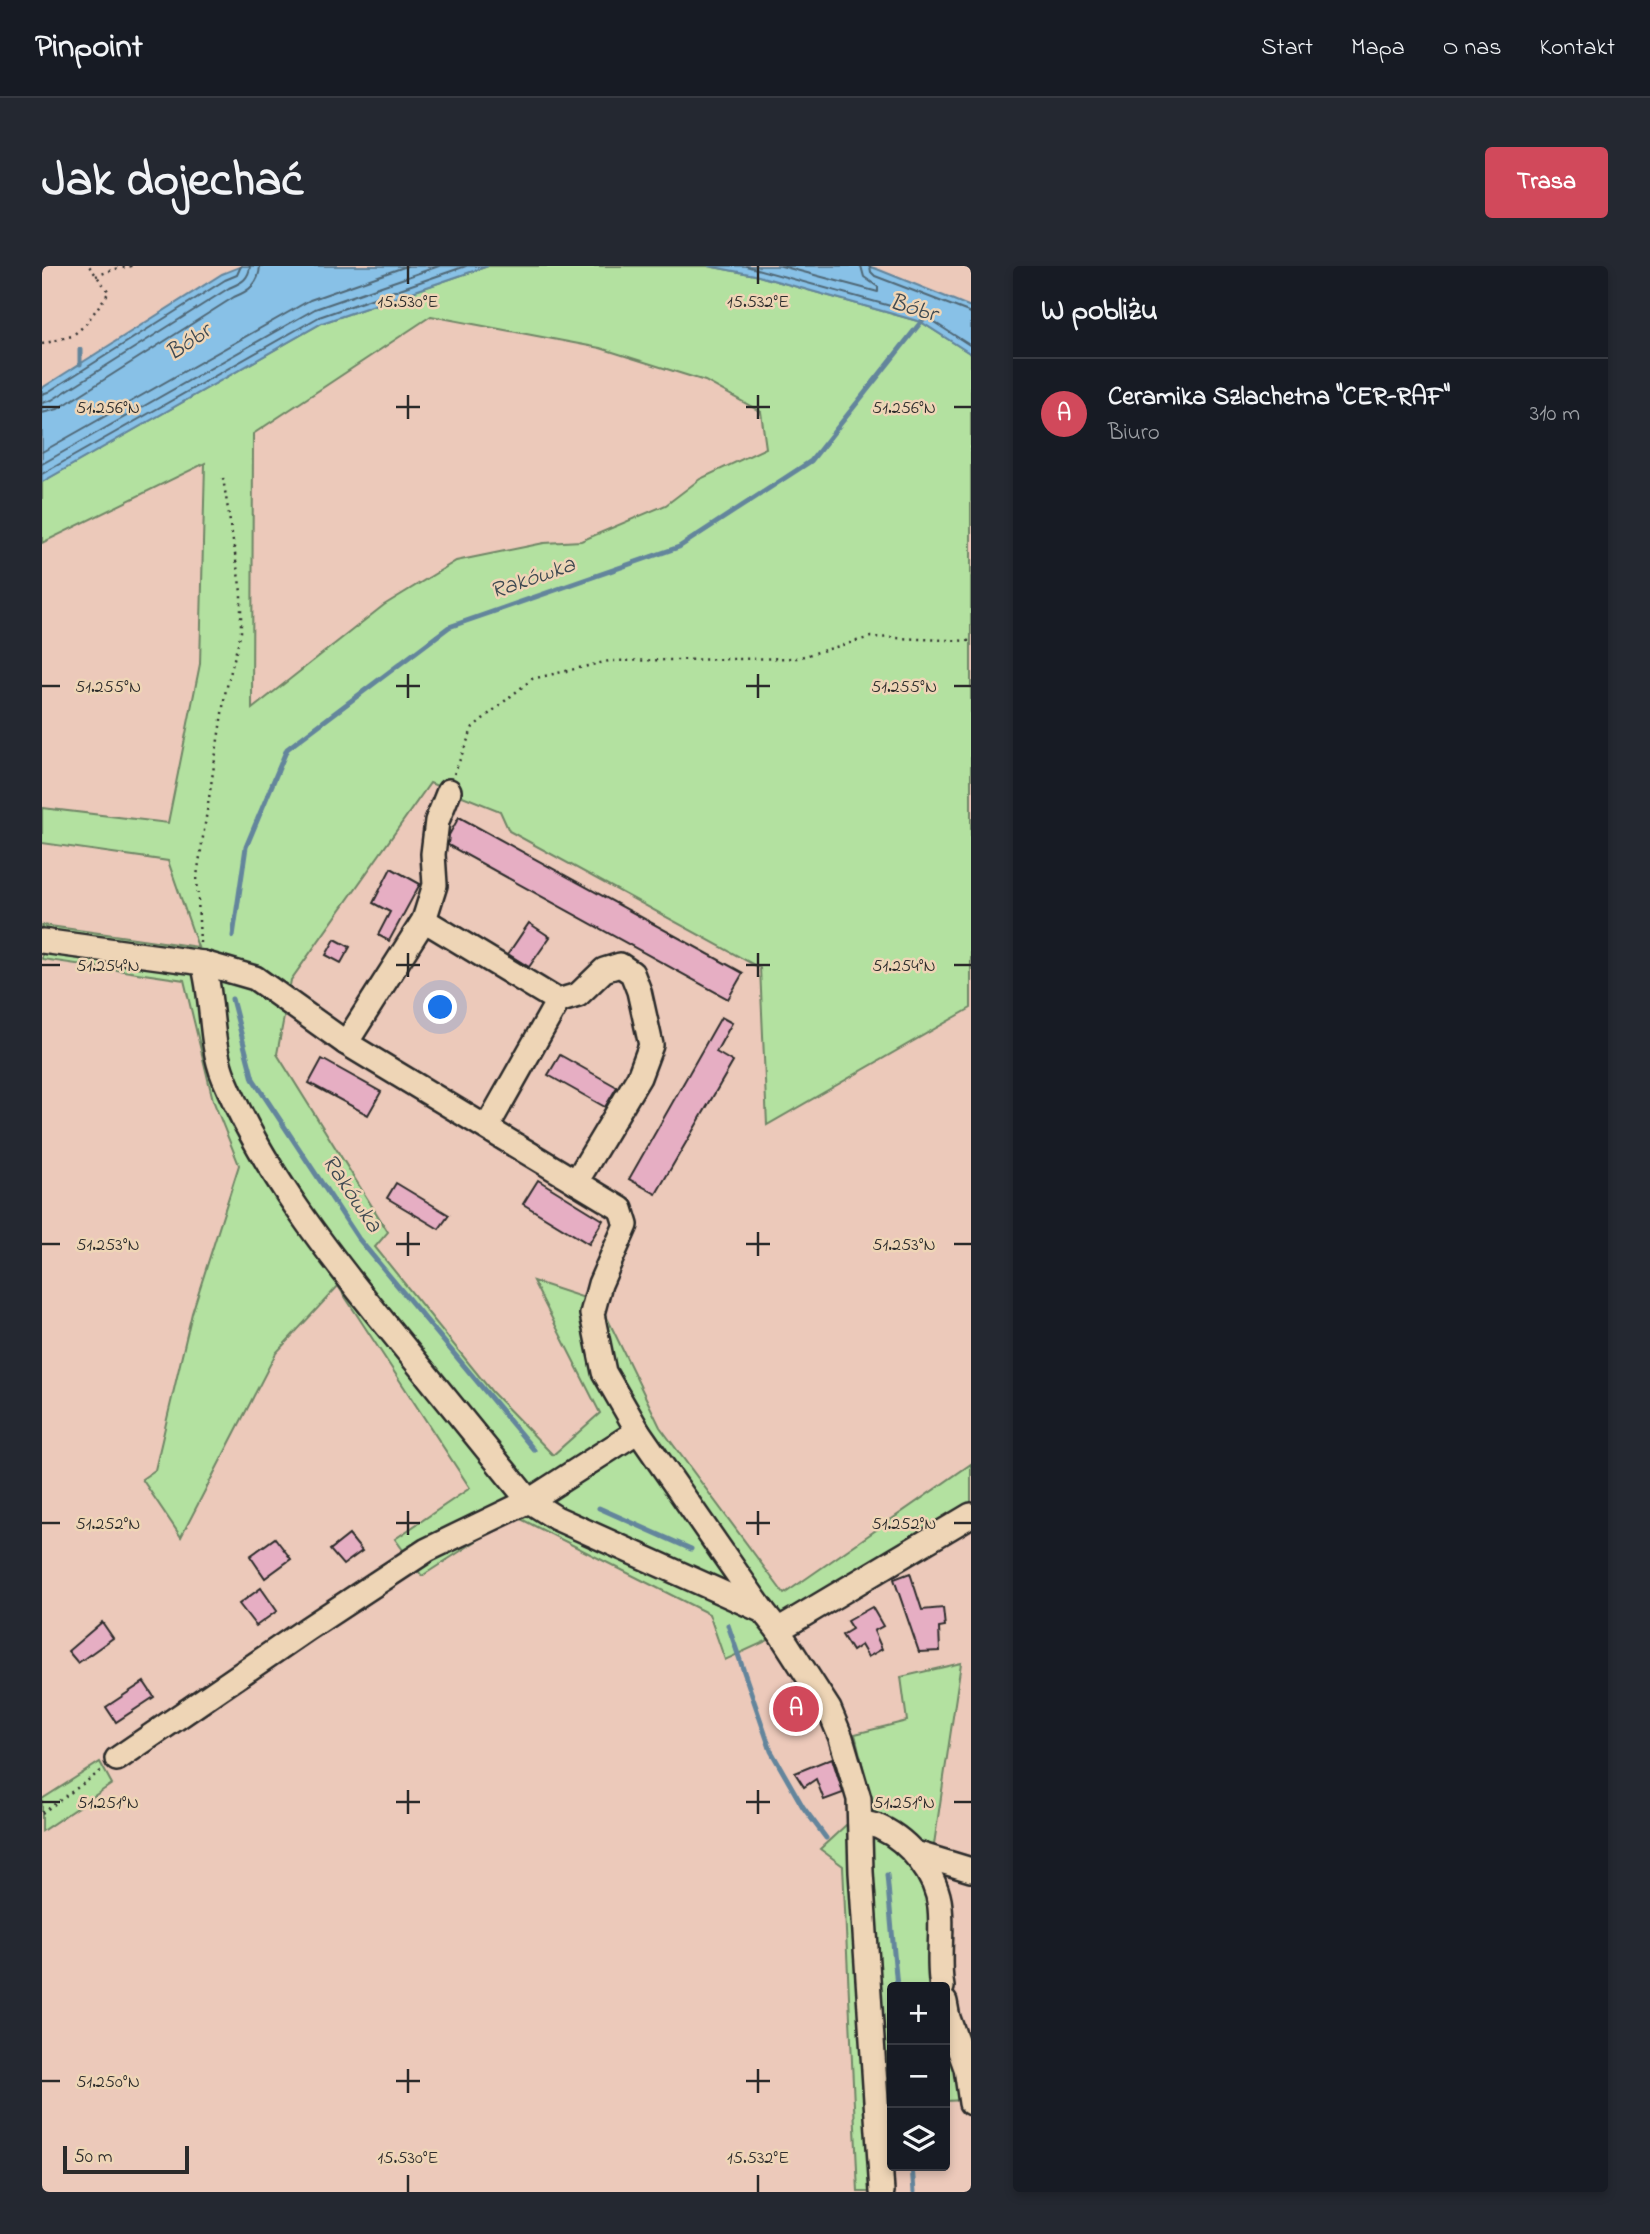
<!DOCTYPE html>
<html lang="pl">
<head>
<meta charset="utf-8">
<style>
	:root { --surface:#171b24; --page:#242831; --text:#f1f3f6; --muted:#9ea1a6; --line:#363941; --accent:#d1495b }
	body { margin:0; font-family:"Indie Flower",sans-serif; background:var(--page); color:var(--text) }
	.controls { position:absolute; right:21px; bottom:21px; display:grid; overflow:hidden; border-radius:7px; box-shadow:0 4px 10px #0003 }
	.controls button { width:63px; height:63px; display:grid; place-items:center; padding:0; border:0; border-bottom:2px solid var(--line); background:var(--surface); color:var(--text); font:35px sans-serif }
	.scale { position:absolute; left:21px; bottom:18px; width:126px; box-sizing:border-box; padding-left:7px; border:4px solid #2b2b2b; border-top:0; font-size:19px; line-height:24px; white-space:nowrap; color:#2b2b2b; -webkit-text-stroke:5px #eed5b6; paint-order:stroke }
	.you { position:absolute; left:399px; top:742px; width:24px; height:24px; margin:-18px; border:5px solid #fff; border-radius:50%; background:#1a73e8; box-shadow:0 0 0 10px #1a73e833 }
	.badge { display:grid; place-items:center; width:46px; height:46px; border-radius:50%; background:var(--accent); color:#fff; font-size:23px; font-weight:700 }
	.pin { position:absolute; translate:-50% -50%; border:4px solid #fff; box-shadow:0 2px 7px #0006 }
	.list { margin:0; padding:0; list-style:none }
	h2 { display:flex; justify-content:space-between; align-items:center; height:91px; margin:0; padding:0 28px; font-size:30px }
	h2 small { font-size:23px; font-weight:400; color:var(--muted) }
	.list li { display:grid; grid-template-columns:46px 1fr auto; gap:21px; align-items:center; box-sizing:border-box; height:112px; padding:0 28px; border-top:2px solid var(--line) }
	.list b { display:block; font-size:26px; white-space:nowrap }
	.list p { margin:0; font-size:23px; white-space:nowrap; color:var(--muted) }
	.list em { font-size:23px; font-style:normal; color:var(--muted) }
	.icon { flex:none; width:38px; height:38px; fill:none; stroke:currentColor; stroke-width:2; stroke-linecap:round; stroke-linejoin:round }
	.map { position:relative; flex:none; width:929px; height:1926px; overflow:hidden; border-radius:7px }
	header { display:flex; align-items:center; gap:42px; box-sizing:border-box; height:98px; padding:0 35px; background:var(--surface); border-bottom:2px solid var(--line) }
	header strong { font-size:33px }
	nav { display:flex; gap:38px; margin-inline-start:auto; font-size:24px }
	.intro { display:flex; align-items:center; justify-content:space-between; box-sizing:border-box; height:168px; padding:0 42px }
	h1 { margin:0; font-size:49px }
	.button { padding:18px 32px; border-radius:7px; background:var(--accent); color:#fff; font-size:24px; font-weight:700 }
	main { display:flex; gap:42px; padding:0 42px }
	aside { flex:1; background:var(--surface); border-radius:7px; box-shadow:0 4px 10px #0003 }
	.map>svg:first-child { display:block }
</style>
</head>
<body>
<header>
<strong>Pinpoint</strong>
<nav><a>Start</a><a>Mapa</a><a>O nas</a><a>Kontakt</a></nav>
</header>
<div class="intro"><h1>Jak dojechać</h1><a class="button">Trasa</a></div>
<main>
<div class="map">
<svg width="929" height="1926" viewBox="0 0 929 1926">
	<rect width="100%" height="100%" fill="#ecc9ba"/>
	<filter id="ink" filterUnits="userSpaceOnUse"><feTurbulence type="fractalNoise" baseFrequency=".0143" numOctaves="2"/><feDisplacementMap in="SourceGraphic" scale="14" xChannelSelector="R" yChannelSelector="G"/><feConvolveMatrix kernelMatrix="1 2 1 2 8 2 1 2 1" color-interpolation-filters="sRGB"/></filter>
	<g filter="url(#ink)">
		<!-- green -->
		<g fill="#b3e1a0" stroke="#6f8666" stroke-width="2" fill-rule="evenodd">
			<path d="M446,0H666L713,9L879,56L929,88V742L725,859L718,702L467,565L458,545L388,517L249,714L235,788L346,966L333,981L450,1126L511,1189L558,1147L491,1015L558,1037L618,1161L742,1328L929,1198V1253L783,1348L683,1394L667,1348L473,1250L380,1310L353,1273L428,1222L296,1020L234,1087L139,1271L100,1213L113,1204L150,1047L197,899L171,834L142,714L0,693V659L156,681L126,595L0,577V542L126,557L158,398L163,197L0,277V216L280,57ZM389,50L558,82L663,115L719,146L724,182L658,213L624,239L539,275L502,277L414,295L342,339L210,443L211,168Z"/>
			<path d="M919,1397L891,1585L894,1721H850V1836H841L846,1926H816L801,1600L778,1583L829,1536L813,1468L865,1455L859,1411Z"/>
			<path d="M58,1496L70,1518L0,1565V1533Z"/>
			<path d="M903,1767L923,1834L903,1835Z"/>
		</g>
		<!-- water -->
		<g fill="#88c1e7" stroke="#63859c" stroke-width="2">
			<path d="M200,0H446L280,57L0,216V122L180,8Z"/>
			<path d="M666,0H826L835,3L929,41V88L879,56L713,9Z"/>
		</g>
		<g fill="none" stroke-linecap="round" stroke-linejoin="round">
			<!-- shore -->
			<g stroke="#506776" stroke-width="2">
				<path d="M704,0L881,49L929,80"/>
				<path d="M739,0L836,26V21L822,11L819,0"/>
				<path d="M828,0L829,6L833,10L929,47"/>
				<path d="M0,128L6,126L183,14L195,9L199,0"/>
				<path d="M0,137L10,134L187,22C198,17 207,14 208,0"/>
				<path d="M0,147L16,143L192,31C207,25 217,18 218,0"/>
				<path d="M0,186L268,34L365,0"/>
				<path d="M0,198L273,43L397,0"/>
				<path d="M0,208L277,51L424,0"/>
			</g>
			<!-- stream -->
			<g stroke="#63859c" stroke-width="5">
				<path d="M38,98V84"/>
				<path d="M191,670L204,581L245,483L407,361L637,281L769,195L883,51"/>
				<path d="M190,733L211,813L316,972L492,1184"/>
				<path d="M557,1242L649,1283"/>
				<path d="M686,1359L729,1485L761,1541L784,1572"/>
				<path d="M845,1609L855,1721"/>
				<path d="M870,1900L872,1926"/>
			</g>
		</g>
		<!-- building -->
		<g fill="#e6aec3" stroke="#2b2b2b" stroke-width="2">
			<path d="M417,551L701,707L686,733L406,579L407,569Z"/>
			<path d="M349,602L378,618L347,675L336,669L348,646L331,637Z"/>
			<path d="M487,657L508,671L487,701L466,688Z"/>
			<path d="M293,673L308,681L299,697L284,689Z"/>
			<path d="M679,751L690,757L674,786L691,796L614,928L587,913Z"/>
			<path d="M518,789L575,821L563,841L506,809Z"/>
			<path d="M280,793L339,826L326,849L267,817Z"/>
			<path d="M496,914L561,954L547,978L481,938Z"/>
			<path d="M354,917L407,949L397,963L345,932Z"/>
			<path d="M307,1269L320,1285L301,1299L288,1284Z"/>
			<path d="M233,1272L249,1293L223,1312L208,1290Z"/>
			<path d="M868,1307L880,1344L901,1342L903,1361L897,1362L898,1385L877,1386L852,1313Z"/>
			<path d="M219,1322L235,1345L214,1360L197,1338Z"/>
			<path d="M830,1341L841,1360L832,1365L840,1383L826,1391L819,1379L810,1385L800,1369L810,1363L805,1355Z"/>
			<path d="M60,1356L71,1372L36,1397L26,1385Z"/>
			<path d="M102,1416L112,1431L74,1456L64,1441Z"/>
			<path d="M750,1417L759,1431L762,1430L776,1453L755,1465L734,1427Z"/>
			<path d="M790,1492L801,1527L782,1534L774,1513L762,1521L753,1507Z"/>
		</g>
		<g fill="none" stroke-linecap="round" stroke-linejoin="round">
			<!-- minor casing -->
			<g stroke="#2b2b2b" stroke-width="28">
				<g id="minor">
					<path d="M382,654L393,619L391,588L395,555L407,525"/>
					<path d="M0,675L161,697C172,735 167,775 182,812C220,903 287,989 349,1065C395,1122 441,1179 487,1235L596,1165"/>
					<path d="M161,697L213,712L304,777L579,943L584,959L558,1018L550,1048L562,1106L596,1165L721,1345"/>
					<path d="M304,777L382,654L516,735L536,729L562,704L578,699L590,707L597,725L609,779L597,811L534,916"/>
					<path d="M445,861L516,735"/>
					<path d="M736,1364L929,1249"/>
					<path d="M75,1493L265,1363L385,1284L487,1235L514,1252L721,1345L736,1364L787,1443L799,1472L817,1533L819,1606L840,1926"/>
					<path d="M818,1556C825,1558 833,1559 839,1562C867,1575 895,1609 898,1641C901,1668 895,1694 900,1721"/>
					<path d="M873,1587L929,1604"/>
					<path d="M903,1736L906,1752L924,1802L929,1837"/>
				</g>
			</g>
			<!-- path -->
			<g stroke="#2b2b2b" stroke-width="2.5" stroke-dasharray="2 5" stroke-linecap="butt">
				<path d="M54,10L73,3L90,0"/>
				<path d="M0,78L30,70L43,59L67,26L47,0"/>
				<path d="M412,508L431,461L490,413L567,395L755,392L829,371L929,375"/>
				<path d="M158,677L155,610L183,428L199,366V326L181,212"/>
				<path d="M0,1547L59,1505"/>
			</g>
			<!-- minor -->
			<use href="#minor" stroke="#eed5b6" stroke-width="23"/>
		</g>
	</g>
	<!-- ticks -->
	<path fill="none" stroke="#2b2b2b" stroke-width="2.5" d="M366,0V18M716,0V18M366,129V153M716,129V153M0,141H18M354,141H378M704,141H728M912,141H929M366,408V432M716,408V432M0,420H18M354,420H378M704,420H728M912,420H929M366,687V711M716,687V711M0,699H18M354,699H378M704,699H728M912,699H929M366,966V990M716,966V990M0,978H18M354,978H378M704,978H728M912,978H929M366,1245V1269M716,1245V1269M0,1257H18M354,1257H378M704,1257H728M912,1257H929M366,1524V1548M716,1524V1548M0,1536H18M354,1536H378M704,1536H728M912,1536H929M366,1803V1827M716,1803V1827M0,1815H18M354,1815H378M704,1815H728M366,1909V1926M716,1909V1926"/>
	<g text-anchor="middle" dominant-baseline="central" stroke-width="5" stroke-linejoin="round" paint-order="stroke">
		<!-- water labels -->
		<g font-size="24" font-style="italic" fill="#3e4951" stroke="#eed5b6">
			<text transform="translate(871 43) rotate(17)">Bóbr</text>
			<text transform="translate(147 77) rotate(-34)">Bóbr</text>
			<text transform="translate(491 313) rotate(-19)">Rakówka</text>
			<text transform="translate(309 928) rotate(56)">Rakówka</text>
		</g>
	</g>
	<g font-size="18" text-anchor="middle" fill="#2b2b2b" stroke="#eed5b6" stroke-width="5" stroke-linejoin="round" paint-order="stroke">
		<text x="366" y="41">15.530°E</text>
		<text x="716" y="41">15.532°E</text>
		<text x="66" y="147">51.256°N</text>
		<text x="862" y="147">51.256°N</text>
		<text x="66" y="426">51.255°N</text>
		<text x="862" y="426">51.255°N</text>
		<text x="66" y="705">51.254°N</text>
		<text x="862" y="705">51.254°N</text>
		<text x="66" y="984">51.253°N</text>
		<text x="862" y="984">51.253°N</text>
		<text x="66" y="1263">51.252°N</text>
		<text x="862" y="1263">51.252°N</text>
		<text x="66" y="1542">51.251°N</text>
		<text x="862" y="1542">51.251°N</text>
		<text x="66" y="1821">51.250°N</text>
		<text x="366" y="1897">15.530°E</text>
		<text x="716" y="1897">15.532°E</text>
	</g>
</svg>
<div class="controls">
<button>+</button>
<button>−</button>
<button><svg class="icon" aria-label="layers" viewBox="0 0 24 24"><path d="M12 4l9 5-9 5-9-5zM3 14l9 5 9-5"/></svg></button>
</div>
<div class="scale">50 m</div>
<div class="you"></div>
<div class="pin badge" style="left:754px;top:1443px">A</div>
</div>
<aside>
<h2>W pobliżu<small></small></h2>
<ul class="list">
<li><span class="badge">A</span><div><b>Ceramika Szlachetna &quot;CER-RAF&quot;</b><p>Biuro</p></div><em>310 m</em></li>
</ul>
</aside>
</main>
</body>
</html>
